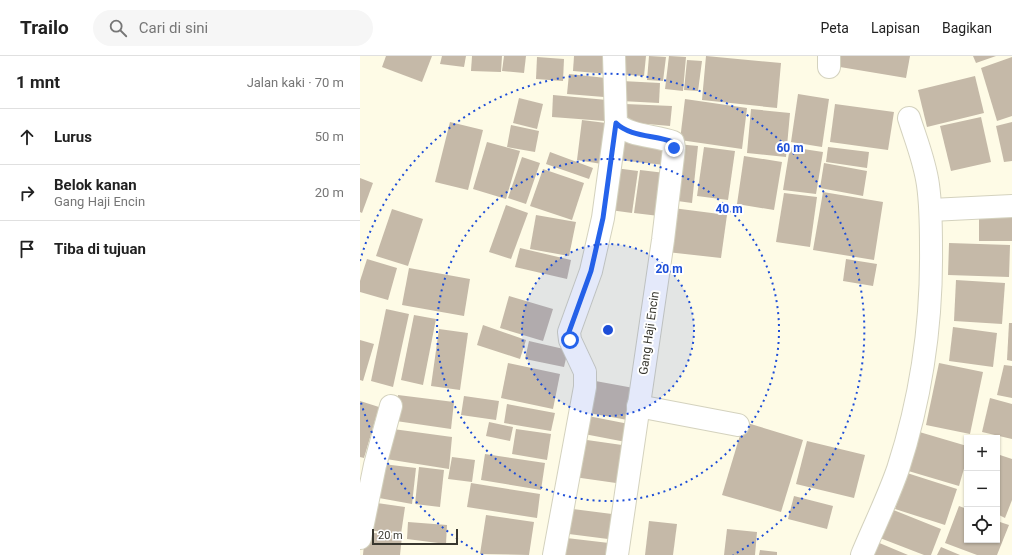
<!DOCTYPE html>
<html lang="id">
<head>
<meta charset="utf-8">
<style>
	:root { --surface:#fff; --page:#f6f6f6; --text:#222; --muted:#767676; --line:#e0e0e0 }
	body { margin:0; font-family:Roboto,sans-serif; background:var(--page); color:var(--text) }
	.controls { position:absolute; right:12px; bottom:12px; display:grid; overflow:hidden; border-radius:0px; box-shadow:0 1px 3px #0004 }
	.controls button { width:36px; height:36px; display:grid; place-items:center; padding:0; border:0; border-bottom:1px solid var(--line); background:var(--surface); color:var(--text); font:20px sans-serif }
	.scale { position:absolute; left:12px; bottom:10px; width:86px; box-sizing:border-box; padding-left:4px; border:2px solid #38372f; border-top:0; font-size:11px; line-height:14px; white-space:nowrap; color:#38372f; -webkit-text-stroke:3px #fff; paint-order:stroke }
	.stop { position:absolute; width:12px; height:12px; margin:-9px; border:3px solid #2563eb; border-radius:50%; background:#fff }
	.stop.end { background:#2563eb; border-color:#fff; box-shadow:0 1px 4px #0008 }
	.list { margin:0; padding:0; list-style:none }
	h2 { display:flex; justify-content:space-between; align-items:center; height:52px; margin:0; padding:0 16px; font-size:17px }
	h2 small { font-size:13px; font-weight:400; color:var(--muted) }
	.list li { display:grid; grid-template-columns:26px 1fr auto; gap:12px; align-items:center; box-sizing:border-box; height:56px; padding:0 16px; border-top:1px solid var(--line) }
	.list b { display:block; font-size:15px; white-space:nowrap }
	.list p { margin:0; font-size:13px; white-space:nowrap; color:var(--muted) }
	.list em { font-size:13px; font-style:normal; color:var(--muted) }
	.icon { flex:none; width:22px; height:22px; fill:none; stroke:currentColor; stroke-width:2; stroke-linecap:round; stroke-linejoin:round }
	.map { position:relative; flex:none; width:652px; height:499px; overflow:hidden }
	header { display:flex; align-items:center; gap:24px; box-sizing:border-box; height:56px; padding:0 20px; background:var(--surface); border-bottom:1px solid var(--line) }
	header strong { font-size:19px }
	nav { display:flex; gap:22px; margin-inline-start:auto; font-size:14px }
	.search { width:280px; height:36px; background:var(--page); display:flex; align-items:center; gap:10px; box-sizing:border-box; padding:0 14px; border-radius:22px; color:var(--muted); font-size:15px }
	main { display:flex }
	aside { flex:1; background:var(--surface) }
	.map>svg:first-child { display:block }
</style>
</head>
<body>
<header>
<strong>Trailo</strong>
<div class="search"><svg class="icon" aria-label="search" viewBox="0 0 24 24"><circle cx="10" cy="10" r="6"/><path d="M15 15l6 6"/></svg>Cari di sini</div>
<nav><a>Peta</a><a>Lapisan</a><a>Bagikan</a></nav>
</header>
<main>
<aside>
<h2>1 mnt<small>Jalan kaki · 70 m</small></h2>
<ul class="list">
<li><svg class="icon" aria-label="ahead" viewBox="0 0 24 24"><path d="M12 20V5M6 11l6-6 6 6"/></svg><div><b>Lurus</b></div><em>50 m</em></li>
<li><svg class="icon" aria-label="right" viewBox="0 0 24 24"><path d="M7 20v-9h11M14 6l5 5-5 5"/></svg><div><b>Belok kanan</b><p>Gang Haji Encin</p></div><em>20 m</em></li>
<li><svg class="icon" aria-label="arrive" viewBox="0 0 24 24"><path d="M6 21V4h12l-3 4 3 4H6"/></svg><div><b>Tiba di tujuan</b></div></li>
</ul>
</aside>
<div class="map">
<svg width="652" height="499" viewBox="0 0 652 499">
	<rect width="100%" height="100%" fill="#fefbe6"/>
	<!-- building -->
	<g fill="#c5b9a8">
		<path d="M26,0H72L62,26L22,11Z"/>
		<path d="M82,0H106L104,11L80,8Z"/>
		<path d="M112,0H142L141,16L111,15Z"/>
		<path d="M144,0H166L164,17L142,15Z"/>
		<path d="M214,0H249L248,18L213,15Z"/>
		<path d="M257,0H286L284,20L255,18Z"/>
		<path d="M289,0L306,1L303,25L287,24Z"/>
		<path d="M309,0L326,1L323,35L305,33Z"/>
		<path d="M346,0L421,7L417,52L342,44Z"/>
		<path d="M475,0H550L546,22L474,10Z"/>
		<path d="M613,0H636L616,7Z"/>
		<path d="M177,1L204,3L203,25L176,23Z"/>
		<path d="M652,1V60L637,65L621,12Z"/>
		<path d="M327,4L342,5L338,35L324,34Z"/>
		<path d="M209,18L246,22L244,41L207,38Z"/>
		<path d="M615,20L624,57L567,71L558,34Z"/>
		<path d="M262,25L300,27L299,47L261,45Z"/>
		<path d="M438,38L469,43L462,91L431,86Z"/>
		<path d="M193,39L247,44L245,65L192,61Z"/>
		<path d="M159,42L183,48L177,73L153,67Z"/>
		<path d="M325,43L387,52L382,93L320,84Z"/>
		<path d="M265,48L312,50L310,70L264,66Z"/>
		<path d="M475,48L534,56L528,94L470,86Z"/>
		<path d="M391,53L430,57L426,101L387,97Z"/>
		<path d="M621,61L631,106L591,115L580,70Z"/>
		<path d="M222,64L254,68L248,109L217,104Z"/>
		<path d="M90,66L123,74L108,134L75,126Z"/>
		<path d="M652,66V105L644,106L636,70Z"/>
		<path d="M151,69L179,75L175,96L147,91Z"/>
		<path d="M260,81L308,85L305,109L258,104Z"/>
		<path d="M127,86L160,95L146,143L113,133Z"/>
		<path d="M317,88L338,90L332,147L310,144Z"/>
		<path d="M344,91L375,95L368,144L337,140Z"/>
		<path d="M430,91L463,96L456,138L423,134Z"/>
		<path d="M468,91L509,96L507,112L466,106Z"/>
		<path d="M190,96L233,112L229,123L186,108Z"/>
		<path d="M384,100L422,106L414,154L377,148Z"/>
		<path d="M162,101L180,107L166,148L148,142Z"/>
		<path d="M464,107L507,115L503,140L460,132Z"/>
		<path d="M255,112L278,115L272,157L250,154Z"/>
		<path d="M183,113L224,127L212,164L170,150Z"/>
		<path d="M280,114L305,117L299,160L274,157Z"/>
		<path d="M0,122L13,127L2,157L0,156Z"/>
		<path d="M463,136L523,146L514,204L453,194Z"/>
		<path d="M424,137L457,141L450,191L416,186Z"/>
		<path d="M146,149L168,157L151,203L129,196Z"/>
		<path d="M313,152L367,159L361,202L307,196Z"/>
		<rect x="619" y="152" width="33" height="33"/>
		<path d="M32,153L63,163L48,210L16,200Z"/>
		<path d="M176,159L216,166L209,200L170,193Z"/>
		<path d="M589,187L650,189L649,221L588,219Z"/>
		<path d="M160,192L211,204L207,223L155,211Z"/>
		<path d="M7,203L37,212L28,244L0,236V225Z"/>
		<path d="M486,203L517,208L513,230L483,225Z"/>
		<path d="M49,212L110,223L104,260L42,249Z"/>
		<path d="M596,224L645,227L642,268L594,265Z"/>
		<path d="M149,240L193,253L183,285L140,272Z"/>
		<path d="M26,253L49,258L33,331L11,325Z"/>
		<path d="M54,259L76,263L63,329L41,324Z"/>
		<path d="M649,267H652V305L647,304Z"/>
		<path d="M123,269L166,284L160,303L117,289Z"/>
		<path d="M593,271L637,277L633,311L589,305Z"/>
		<path d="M79,273L108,277L100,334L71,330Z"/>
		<path d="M0,284L14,288L3,325L0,324Z"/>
		<path d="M169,285L208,294L204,311L165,303Z"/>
		<path d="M148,307L200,318L193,353L141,342Z"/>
		<path d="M579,307L623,316L610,378L566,369Z"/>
		<path d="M644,309L652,310V342L637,339Z"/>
		<path d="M230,324L279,333L273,365L224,356Z"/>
		<path d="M38,339L94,346L91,373L36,365Z"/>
		<path d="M104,340L139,345L136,364L101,359Z"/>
		<path d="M630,342L652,348V383L622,376Z"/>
		<path d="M0,345L19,351L4,402L0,401Z"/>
		<path d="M147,348L195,357L191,375L144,367Z"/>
		<path d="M223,359L274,369L271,387L219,377Z"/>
		<path d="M129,366L153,371L150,385L126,380Z"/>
		<path d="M384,366L443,384L421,456L362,439Z"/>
		<path d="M33,373L92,381L89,413L26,403Z"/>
		<path d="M156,373L191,378L187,404L152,398Z"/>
		<path d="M556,375L607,390V402L599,430L545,414Z"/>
		<path d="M220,383L269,390L263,428L214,421Z"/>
		<path d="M447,385L505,399L494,442L436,428Z"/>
		<path d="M125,398L185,407L181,434L121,424Z"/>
		<path d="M637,398L652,403V444L645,462L637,458Z"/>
		<path d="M92,401L115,404L112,426L88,423Z"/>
		<path d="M23,408L56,412L52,448L19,442Z"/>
		<path d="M59,411L84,414L80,451L55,448Z"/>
		<path d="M547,417L597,433L585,469L535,453Z"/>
		<path d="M111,427L180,438L177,462L107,451Z"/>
		<path d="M434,440L473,450L467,473L428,463Z"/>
		<path d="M10,446L45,451L41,478L7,474Z"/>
		<path d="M599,450L607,453V484H637V465L649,469L637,499H617L585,487Z"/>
		<path d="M205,452L252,458L248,483L201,477Z"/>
		<path d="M531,453L581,473L571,499H564L520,482Z"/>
		<path d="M126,459L174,466L169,499L120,498Z"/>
		<path d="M289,465L317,468L313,499H285Z"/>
		<path d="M48,466L87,469L86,488L47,483Z"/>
		<path d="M367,473L397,476L395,499H364Z"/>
		<path d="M5,476L42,480L40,499H3Z"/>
		<path d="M198,481L249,487L248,499H197Z"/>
		<path d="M517,486L548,499H511Z"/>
		<path d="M581,491L600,499H577Z"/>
		<path d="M400,494L417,496V499H399Z"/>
	</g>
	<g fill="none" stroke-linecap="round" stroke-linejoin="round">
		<!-- street casing -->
		<g stroke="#d4d2be" stroke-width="24">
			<g id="street">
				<path d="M254,0L256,67C270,81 295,79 313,86L314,92L303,184L257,499"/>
				<path d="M469,11V0"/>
				<path d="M571,154L652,150"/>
				<path d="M278,350L378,369"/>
				<path d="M0,482L15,409L31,350"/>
				<path d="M194,499L225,331V316L210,284L209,276L231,215L243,162L256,67"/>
				<path d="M502,499C514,470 528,442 538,413C561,342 572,267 571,192C571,171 571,150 568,129C565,106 556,84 549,62"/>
			</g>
		</g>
		<!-- street -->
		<use href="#street" stroke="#fff" stroke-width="22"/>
	</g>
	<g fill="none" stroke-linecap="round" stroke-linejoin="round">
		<!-- route -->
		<path stroke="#2563eb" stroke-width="5" d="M210,284L209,276L231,215L243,162L256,67C270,81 295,79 313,86L314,92"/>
	</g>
	<!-- distance rings -->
	<circle cx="248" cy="274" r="86" fill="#1d4ed8" fill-opacity=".12"/>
	<g fill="none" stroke="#1d4ed8" stroke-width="2" stroke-dasharray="2 4">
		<circle cx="248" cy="274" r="86"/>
		<circle cx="248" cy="274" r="171"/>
		<path d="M123 499A257 257 0 0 1 0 343M0 205A257 257 0 1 1 373 499"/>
	</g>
	<g text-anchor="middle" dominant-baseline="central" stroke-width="4" stroke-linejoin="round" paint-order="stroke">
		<!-- street labels -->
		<g font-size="12" fill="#38372f" stroke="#fff">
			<text transform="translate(289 277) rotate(-82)">Gang Haji Encin</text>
		</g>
	</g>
	<circle cx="248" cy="274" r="6" fill="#1d4ed8" stroke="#fff" stroke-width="2"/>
	<g font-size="12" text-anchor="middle" font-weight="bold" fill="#1d4ed8" stroke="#fff" stroke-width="4" stroke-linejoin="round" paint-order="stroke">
		<text x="430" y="96">60 m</text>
		<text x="369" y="157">40 m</text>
		<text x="309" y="217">20 m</text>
	</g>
</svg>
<div class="controls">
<button>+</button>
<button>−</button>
<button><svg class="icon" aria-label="locate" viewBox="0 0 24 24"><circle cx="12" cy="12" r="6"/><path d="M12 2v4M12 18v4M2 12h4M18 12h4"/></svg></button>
</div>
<div class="scale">20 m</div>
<div class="stop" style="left:210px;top:284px"></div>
<div class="stop end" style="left:314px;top:92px"></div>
</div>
</main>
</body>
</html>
